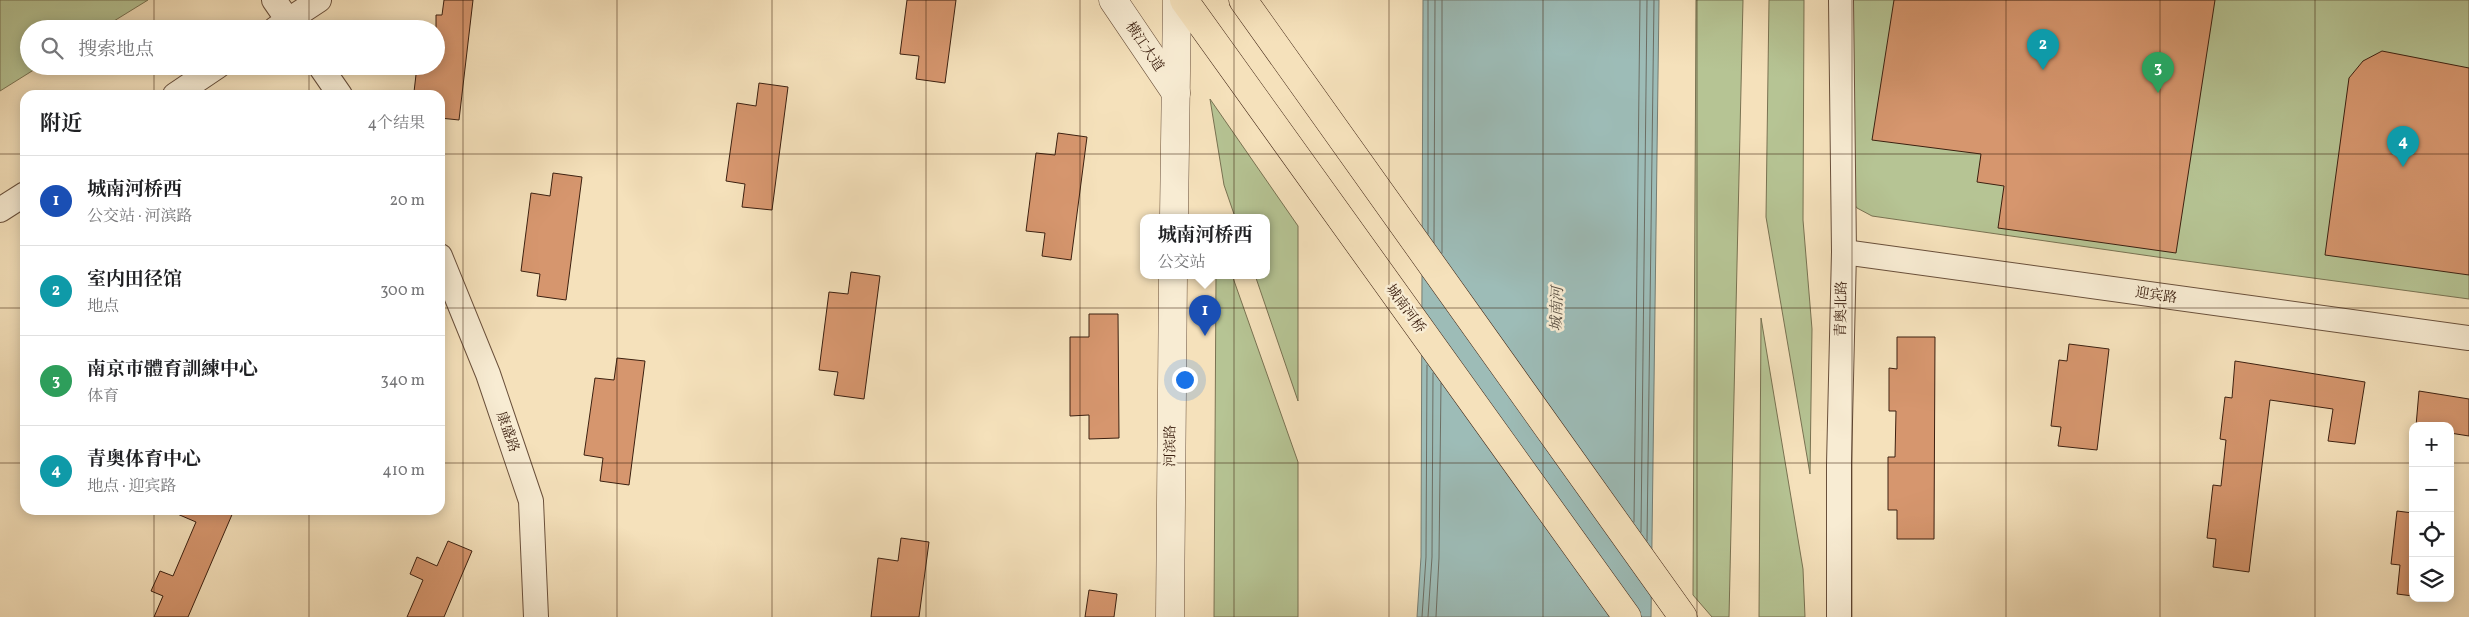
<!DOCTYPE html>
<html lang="zh">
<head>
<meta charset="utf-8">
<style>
	:root { --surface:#fff; --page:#f6f6f6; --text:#202124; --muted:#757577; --line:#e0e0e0; --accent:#0b8043 }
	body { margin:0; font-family:Vollkorn,"Noto Serif SC",serif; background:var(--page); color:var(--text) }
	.controls { position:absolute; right:15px; bottom:15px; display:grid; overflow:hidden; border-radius:10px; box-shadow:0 2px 12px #0003 }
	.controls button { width:45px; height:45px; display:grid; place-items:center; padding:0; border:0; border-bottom:1px solid var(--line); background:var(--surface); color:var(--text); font:25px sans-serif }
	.you { position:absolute; left:1184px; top:379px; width:18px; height:18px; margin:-12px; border:4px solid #fff; border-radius:50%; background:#1a73e8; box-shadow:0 0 0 8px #1a73e833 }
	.badge { display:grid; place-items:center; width:32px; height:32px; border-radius:50%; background:var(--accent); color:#fff; font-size:16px; font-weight:700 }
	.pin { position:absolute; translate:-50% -41px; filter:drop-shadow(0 1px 2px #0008) }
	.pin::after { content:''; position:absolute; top:26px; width:18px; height:15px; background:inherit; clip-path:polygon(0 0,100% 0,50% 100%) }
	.popup { position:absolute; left:1140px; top:214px; width:130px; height:65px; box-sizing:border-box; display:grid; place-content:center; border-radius:10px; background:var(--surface); filter:drop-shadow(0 1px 4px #0005); font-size:16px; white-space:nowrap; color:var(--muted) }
	.popup b { font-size:19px; color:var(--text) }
	.popup::after { content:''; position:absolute; left:50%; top:100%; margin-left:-10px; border:10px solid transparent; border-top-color:var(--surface) }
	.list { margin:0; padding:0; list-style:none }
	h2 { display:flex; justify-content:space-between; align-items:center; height:65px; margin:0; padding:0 20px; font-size:21px }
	h2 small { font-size:16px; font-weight:400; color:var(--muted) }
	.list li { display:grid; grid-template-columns:32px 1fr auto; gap:15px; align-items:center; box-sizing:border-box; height:90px; padding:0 20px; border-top:1px solid var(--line) }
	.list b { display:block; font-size:19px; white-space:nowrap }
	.list p { margin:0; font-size:16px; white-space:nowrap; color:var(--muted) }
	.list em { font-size:16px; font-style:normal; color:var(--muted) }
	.icon { flex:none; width:28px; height:28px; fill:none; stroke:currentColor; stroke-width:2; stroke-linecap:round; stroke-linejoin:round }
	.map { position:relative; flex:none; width:2469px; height:617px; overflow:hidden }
	.search { position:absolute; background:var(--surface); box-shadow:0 2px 12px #0003; left:20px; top:20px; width:425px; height:55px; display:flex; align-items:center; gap:12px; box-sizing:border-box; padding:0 18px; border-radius:28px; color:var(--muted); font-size:19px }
	.panel { position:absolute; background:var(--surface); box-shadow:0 2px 12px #0003; left:20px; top:90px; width:425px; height:425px; border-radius:15px }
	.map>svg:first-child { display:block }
</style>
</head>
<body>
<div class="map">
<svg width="2469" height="617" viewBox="0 0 2469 617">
	<rect width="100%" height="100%" fill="#f5e1bb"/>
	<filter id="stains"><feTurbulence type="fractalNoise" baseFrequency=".004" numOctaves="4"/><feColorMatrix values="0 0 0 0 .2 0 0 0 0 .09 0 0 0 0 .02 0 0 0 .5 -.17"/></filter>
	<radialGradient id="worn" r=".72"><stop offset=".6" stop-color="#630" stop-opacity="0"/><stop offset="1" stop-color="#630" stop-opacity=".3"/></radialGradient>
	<!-- green -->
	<g fill="#b6c494" stroke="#797252">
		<path d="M0,0H148L101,29H29V66H40L0,91Z"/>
		<path d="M1696,0H1743L1729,617H1712L1693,595Z"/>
		<path d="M1769,0H1804L1803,220L1812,329L1810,474L1766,217Z"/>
		<path d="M1848,0H2469V299L2164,258L1872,216L1857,208L1849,197Z"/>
		<path d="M1210,99L1298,226V401L1255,275H1266V217H1235L1224,185Z"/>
		<path d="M1216,275H1232L1298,462V617H1214Z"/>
		<path d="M1761,318L1803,569L1805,617H1759Z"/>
	</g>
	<!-- water -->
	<path fill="#9dbcb7" stroke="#767e74" d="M1423,0H1659L1651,617H1417L1421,557Z"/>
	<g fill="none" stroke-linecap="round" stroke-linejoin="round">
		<!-- shore -->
		<g stroke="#6c6e64" stroke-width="1">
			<path d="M1428,234V0"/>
			<path d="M1434,243L1435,0"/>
			<path d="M1442,253V0"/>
			<path d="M1634,522L1640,0"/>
			<path d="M1641,532L1647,0"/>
			<path d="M1647,541L1654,0"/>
			<path d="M1422,617L1426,557L1427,365"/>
			<path d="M1428,617L1432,557L1433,373"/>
			<path d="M1436,617L1439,558L1441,383"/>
		</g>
	</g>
	<!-- building -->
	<g fill="#d6966e" stroke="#3c2010">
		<path d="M444,0H473L459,120L440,118V95L414,92L417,66H436V15H442Z"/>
		<path d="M907,0H956L945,83L916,79L919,56L900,54Z"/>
		<path d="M1894,0H2215L2176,253L1998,228L2004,186L1977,182L1981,154L1872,140Z"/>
		<path d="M2382,51L2469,68V275L2325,255L2349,78L2363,61Z"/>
		<path d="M759,83L788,87L772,210L742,207L745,184L726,181L737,103L756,106Z"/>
		<path d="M1058,133L1087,137L1071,260L1042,256L1045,233L1026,231L1036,153L1055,155Z"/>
		<path d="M553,173L582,177L566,300L537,296L540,274L521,271L531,193L550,196Z"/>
		<path d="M851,272L880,276L864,399L834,395L838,372L819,370L829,292L848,294Z"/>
		<path d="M1089,314H1118L1119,438L1089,439V415L1070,416V337H1089Z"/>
		<path d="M1897,337H1935L1934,539H1897V510H1888V457H1895L1896,411H1889V368L1897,369Z"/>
		<path d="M2069,344L2109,349L2097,450L2058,446L2061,427L2051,426L2059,360L2067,361Z"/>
		<path d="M617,358L645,361L629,485L600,481L603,458L584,455L595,378L614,380Z"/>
		<path d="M2235,361L2365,382L2355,444L2328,441L2333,409L2270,400L2249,572L2213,567L2216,539L2207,538L2213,485L2221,486L2226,440L2220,439L2225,397L2232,398Z"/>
		<path d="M2419,391L2469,399V436L2450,433V426H2416Z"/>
		<path d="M168,510H234L188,617H154L163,596L151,591L160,571L173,576L196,522Z"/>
		<path d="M2397,511L2413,513V596L2397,594L2400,565L2391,564Z"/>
		<path d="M901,538L929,542L919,617H871L878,558L898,561Z"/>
		<path d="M448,541L472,551L444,617H407L423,580L410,574L417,557L437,566Z"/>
		<path d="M1089,590L1117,594L1114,617H1085Z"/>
	</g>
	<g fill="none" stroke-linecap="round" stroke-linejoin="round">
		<!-- minor casing -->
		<g stroke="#6a503b" stroke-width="26">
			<g id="minor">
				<path d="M274,0L294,29"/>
				<path d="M275,29L319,0"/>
				<path d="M320,66L340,95"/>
				<path d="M175,95L218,66"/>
				<path d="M0,210L25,194"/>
				<path d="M1844,252L2469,338"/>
				<path d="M440,256L488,374L531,501L536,617"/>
				<path d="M1839,617V464L1844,252L1841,0"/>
			</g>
		</g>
		<!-- tertiary casing -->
		<g stroke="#6a503b" stroke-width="29">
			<g id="tertiary">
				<path d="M1113,0L1176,93"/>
				<path d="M1174,217L1177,0"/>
				<path d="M1170,617L1173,275"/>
			</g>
		</g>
		<!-- trunk casing -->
		<g stroke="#3c2010" stroke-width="29">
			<g id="trunk">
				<path d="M1184,0L1627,617"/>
				<path d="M1243,0L1683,617"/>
			</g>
		</g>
		<!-- minor -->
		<use href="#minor" stroke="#f8ecd3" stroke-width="24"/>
		<!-- tertiary -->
		<use href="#tertiary" stroke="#f8ecd3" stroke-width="28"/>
		<!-- trunk -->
		<use href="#trunk" stroke="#f5e1bb" stroke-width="28"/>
	</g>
	<!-- grid -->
	<path fill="none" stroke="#3c2010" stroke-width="1" stroke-opacity="0.55" d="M154,0V29M309,0V29M463,0V617M617,0V617M772,0V617M926,0V617M1080,0V617M1234,0V617M1389,0V617M1543,0V617M1697,0V617M1852,0V617M2006,0V617M2160,0V617M2315,0V617M154,66V95M309,66V95M0,154H25M440,154H2469M0,308H25M440,308H2469M0,463H25M440,463H2413M2450,463H2469M154,510V617M309,510V617"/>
	<g text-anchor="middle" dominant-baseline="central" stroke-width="5" stroke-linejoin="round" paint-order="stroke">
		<!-- street labels -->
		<g font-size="14" fill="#3c2010" stroke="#f8ecd3">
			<text transform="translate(1144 47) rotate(56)">横江大道</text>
			<text transform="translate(2156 296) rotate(8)">迎宾路</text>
			<text transform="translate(1405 309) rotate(54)">城南河桥</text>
			<text transform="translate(1842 309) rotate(-89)">青奥北路</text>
			<text transform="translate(507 432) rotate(71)">康盛路</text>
			<text transform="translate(1171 446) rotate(-89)">河滨路</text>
		</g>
		<!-- water labels -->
		<g font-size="15" font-style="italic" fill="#594f42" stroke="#f8ecd3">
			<text transform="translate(1558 309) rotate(-88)">城南河</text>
		</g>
	</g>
	<rect width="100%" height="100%" filter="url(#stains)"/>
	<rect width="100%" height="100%" fill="url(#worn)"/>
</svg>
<div class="controls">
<button>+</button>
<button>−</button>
<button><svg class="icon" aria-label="locate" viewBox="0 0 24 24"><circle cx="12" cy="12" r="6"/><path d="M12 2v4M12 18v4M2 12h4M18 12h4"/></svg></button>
<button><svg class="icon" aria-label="layers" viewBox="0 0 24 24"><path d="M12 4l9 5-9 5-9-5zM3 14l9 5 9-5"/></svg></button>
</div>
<div class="you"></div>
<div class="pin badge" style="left:1205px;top:336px;background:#1a4fb4">1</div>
<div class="popup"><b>城南河桥西</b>公交站</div>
<div class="pin badge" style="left:2043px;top:70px;background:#0f9aa8">2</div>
<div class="pin badge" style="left:2158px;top:93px;background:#2e9e5b">3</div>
<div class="pin badge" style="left:2403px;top:167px;background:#0f9aa8">4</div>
<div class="search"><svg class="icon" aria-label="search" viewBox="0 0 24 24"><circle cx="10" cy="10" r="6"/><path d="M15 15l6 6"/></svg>搜索地点</div>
<section class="panel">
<h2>附近<small>4个结果</small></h2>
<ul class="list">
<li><span class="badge" style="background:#1a4fb4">1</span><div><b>城南河桥西</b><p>公交站 · 河滨路</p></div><em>20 m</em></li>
<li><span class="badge" style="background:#0f9aa8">2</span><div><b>室内田径馆</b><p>地点</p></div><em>300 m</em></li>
<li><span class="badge" style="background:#2e9e5b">3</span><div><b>南京市體育訓練中心</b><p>体育</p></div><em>340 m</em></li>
<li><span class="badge" style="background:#0f9aa8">4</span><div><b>青奥体育中心</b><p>地点 · 迎宾路</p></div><em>410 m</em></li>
</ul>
</section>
</div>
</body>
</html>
